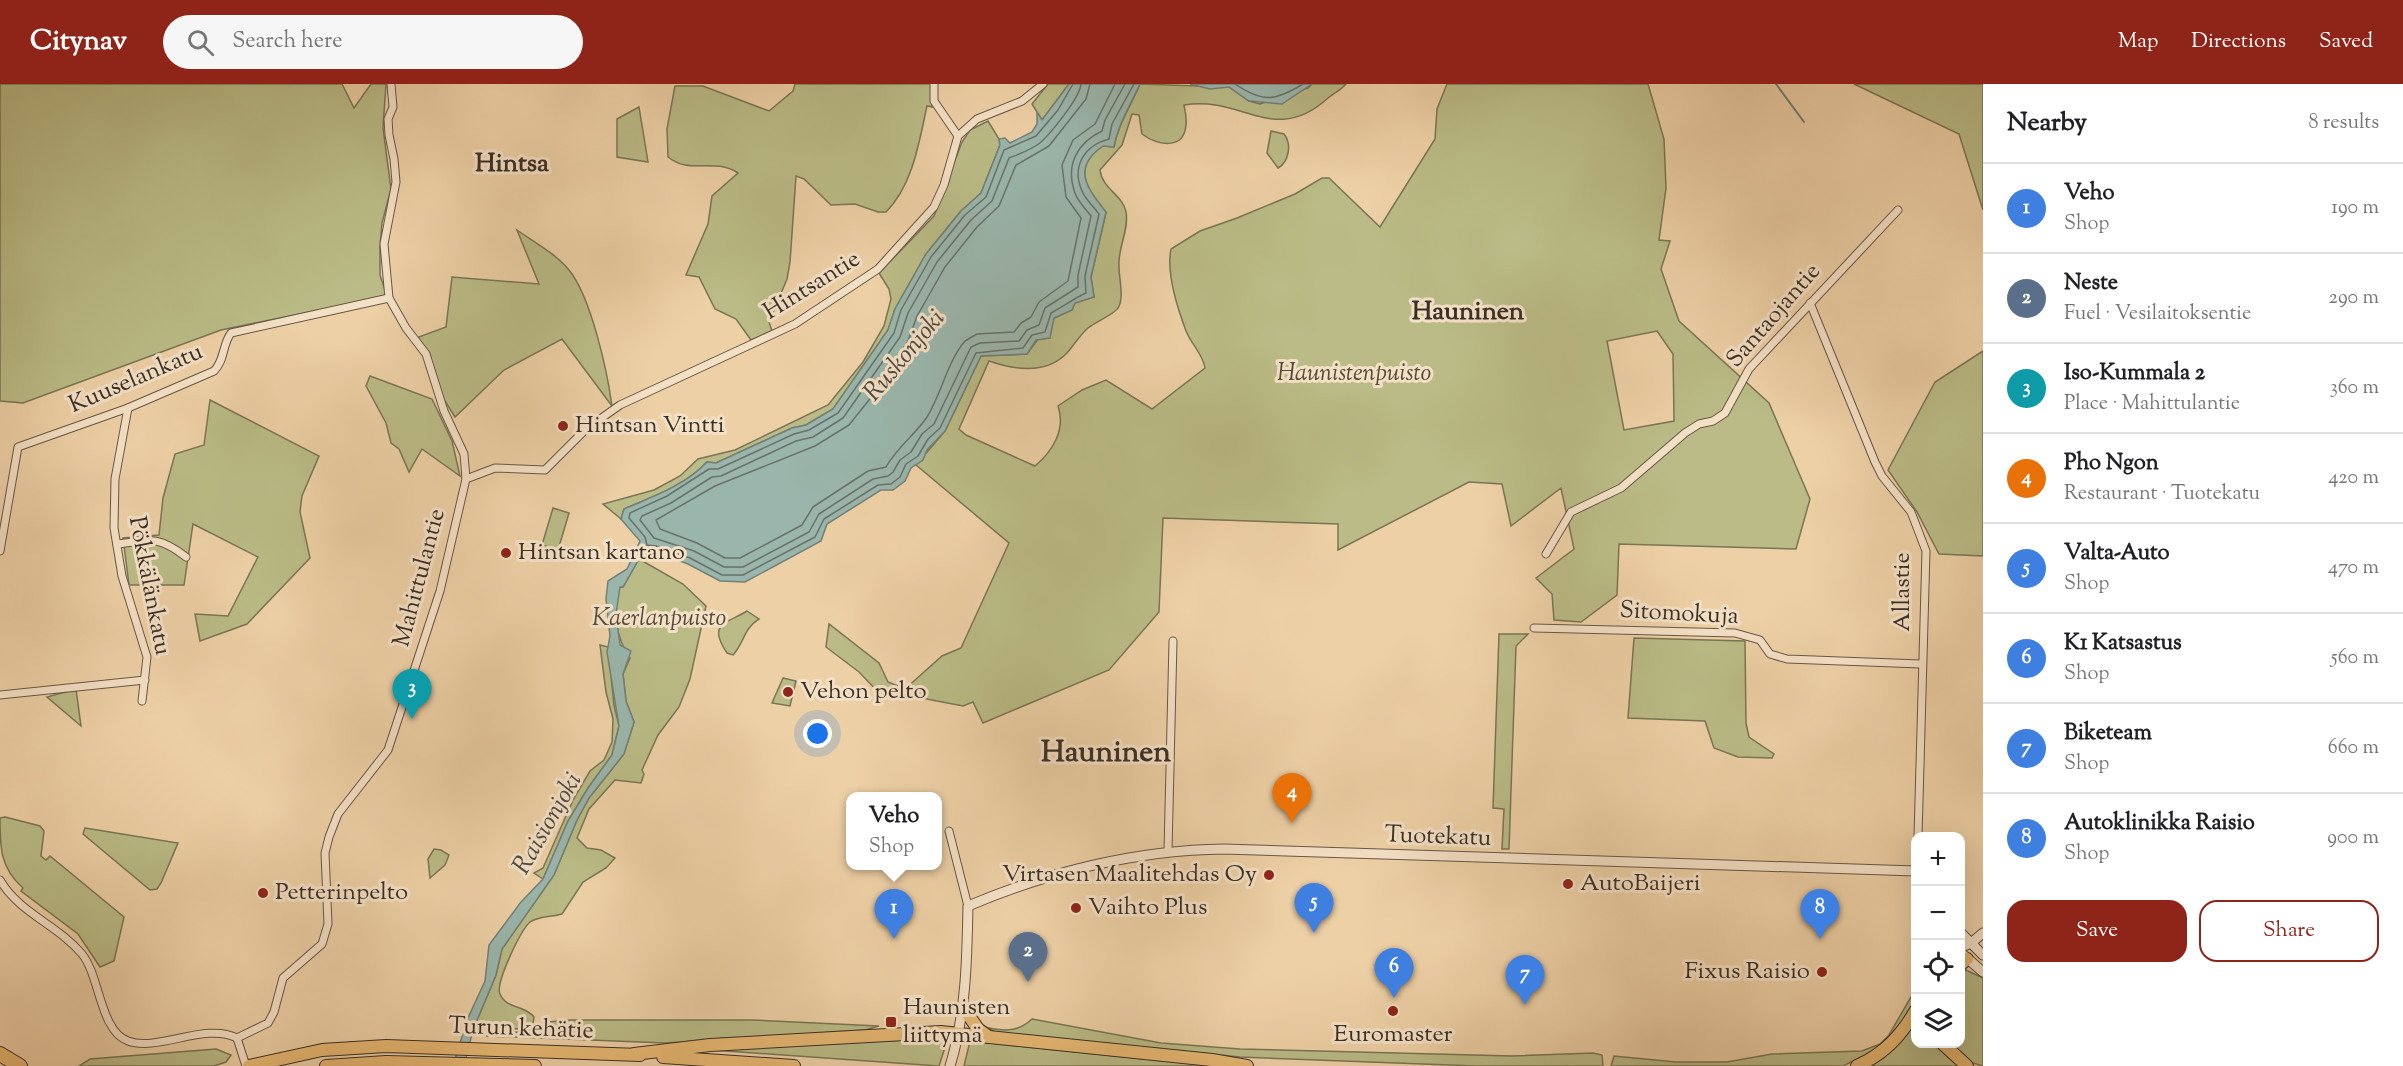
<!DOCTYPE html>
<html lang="en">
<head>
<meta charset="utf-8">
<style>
	:root { --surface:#fff; --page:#f6f6f6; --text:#202124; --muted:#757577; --line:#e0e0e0; --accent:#8f2418 }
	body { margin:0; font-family:"Sorts Mill Goudy",serif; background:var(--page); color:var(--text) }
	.controls { position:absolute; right:18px; bottom:18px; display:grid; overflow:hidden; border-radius:12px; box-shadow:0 6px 24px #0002 }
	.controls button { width:54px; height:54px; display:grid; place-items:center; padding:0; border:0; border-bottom:2px solid var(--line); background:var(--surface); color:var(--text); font:30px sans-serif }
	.you { position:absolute; left:818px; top:650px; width:21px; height:21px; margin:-15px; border:4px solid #fff; border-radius:50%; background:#1a73e8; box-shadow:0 0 0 9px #1a73e833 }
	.badge { display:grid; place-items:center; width:39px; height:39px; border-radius:50%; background:var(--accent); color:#fff; font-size:20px; font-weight:700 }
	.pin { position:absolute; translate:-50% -50px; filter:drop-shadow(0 2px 3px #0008) }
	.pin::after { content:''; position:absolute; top:32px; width:21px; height:18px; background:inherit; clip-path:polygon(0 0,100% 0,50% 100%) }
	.popup { position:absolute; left:846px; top:708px; width:96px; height:78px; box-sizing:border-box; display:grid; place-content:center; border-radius:12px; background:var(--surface); filter:drop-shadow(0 2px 4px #0005); font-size:20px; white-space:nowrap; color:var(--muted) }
	.popup b { font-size:22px; color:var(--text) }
	.popup::after { content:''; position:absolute; left:50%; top:100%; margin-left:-12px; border:12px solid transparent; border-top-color:var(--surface) }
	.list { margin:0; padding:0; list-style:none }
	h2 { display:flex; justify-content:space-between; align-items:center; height:78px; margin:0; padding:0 24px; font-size:26px }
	h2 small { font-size:20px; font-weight:400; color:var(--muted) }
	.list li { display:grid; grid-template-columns:39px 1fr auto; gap:18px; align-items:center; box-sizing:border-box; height:90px; padding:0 24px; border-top:2px solid var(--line) }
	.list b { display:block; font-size:22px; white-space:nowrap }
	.list p { margin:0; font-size:20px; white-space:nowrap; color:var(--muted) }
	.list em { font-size:20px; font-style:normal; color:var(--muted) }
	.actions { display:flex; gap:12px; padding:18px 24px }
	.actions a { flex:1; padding:14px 0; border:2px solid var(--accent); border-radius:18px; text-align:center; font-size:21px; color:var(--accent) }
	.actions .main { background:var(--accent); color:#fff }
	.icon { flex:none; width:33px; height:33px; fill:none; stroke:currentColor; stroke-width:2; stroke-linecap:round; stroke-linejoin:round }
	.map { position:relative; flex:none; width:1983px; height:982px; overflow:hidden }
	header { display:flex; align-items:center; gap:36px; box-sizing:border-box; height:84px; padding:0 30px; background:var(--accent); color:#fff }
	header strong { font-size:28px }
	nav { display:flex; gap:33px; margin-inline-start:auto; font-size:21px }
	.search { width:420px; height:54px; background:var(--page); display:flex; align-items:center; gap:15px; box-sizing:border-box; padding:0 21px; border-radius:33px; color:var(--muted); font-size:22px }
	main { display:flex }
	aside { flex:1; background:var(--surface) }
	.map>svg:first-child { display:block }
</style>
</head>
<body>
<header>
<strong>Citynav</strong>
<div class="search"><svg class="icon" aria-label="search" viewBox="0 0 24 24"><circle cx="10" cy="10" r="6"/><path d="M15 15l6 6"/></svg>Search here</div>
<nav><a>Map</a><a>Directions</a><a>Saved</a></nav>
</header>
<main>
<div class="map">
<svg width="1983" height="982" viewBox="0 0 1983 982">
	<rect width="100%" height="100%" fill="#eed0a6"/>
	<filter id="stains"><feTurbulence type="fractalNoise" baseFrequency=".00333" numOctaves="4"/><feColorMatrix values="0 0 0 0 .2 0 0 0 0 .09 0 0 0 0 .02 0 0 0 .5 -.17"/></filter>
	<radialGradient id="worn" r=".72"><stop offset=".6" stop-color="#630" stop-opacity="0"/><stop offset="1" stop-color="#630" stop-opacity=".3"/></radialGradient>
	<!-- green -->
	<g fill="#babb86" stroke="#7a7556" stroke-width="1.5" fill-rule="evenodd">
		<path d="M0,0H342L354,24L371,0H386L383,44L391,105L382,139L380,163V191L387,212L221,246L23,319L0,317Z"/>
		<path d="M795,0H932V23L927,22C919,58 913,101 886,128H878L855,120L831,121L804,95L796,92L790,178L787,195L769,238L772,247L751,256L736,235L715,225L699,193L686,191L708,140L712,112L738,89C713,73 690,91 668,73L667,45L675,2H703L769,27L793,7Z"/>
		<path d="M1048,0H1069L1042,36L1032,20Z"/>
		<path d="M1140,0L1229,3L1249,17L1260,20L1308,4L1312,0H1346C1341,6 1334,9 1328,14C1274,63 1242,11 1184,21C1185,27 1187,34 1186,41C1184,67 1157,61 1142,50L1139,31L1132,30L1122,61L1100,86C1102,105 1123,111 1126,128C1129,145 1119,162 1119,178C1118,192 1125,213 1118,224C1115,230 1095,238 1088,244C1080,251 1074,261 1067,269C1046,291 1015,286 989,277L959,345L966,351L1035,382C1053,367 1066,345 1058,322L1082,306L1106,296L1152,325L1205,284C1203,270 1191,260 1186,247C1177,223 1166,189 1171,165L1200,147L1237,134L1295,110L1322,94H1329L1380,143L1435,55L1437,25L1447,0H1648L1664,55L1666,104L1659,156L1670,157L1661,185L1679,237L1769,319L1810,415L1796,465L1619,460L1617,511L1581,538L1554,536L1552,510L1536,494L1574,465L1561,404L1511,442L1502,400L1469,398L1338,466V440L1163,434L1159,528L1109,586L983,639L973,618L963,622L885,607L882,612L859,588L826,563L829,540L879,579L888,598L905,605L942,572L961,564L1009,459L916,381L945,347L981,272L1027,270L1054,234L1072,226L1075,219L1094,213L1091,193L1106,129C1087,104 1071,84 1103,62L1114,63C1118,40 1131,22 1140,0ZM1657,247L1673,270L1674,337L1624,346L1607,257Z"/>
		<path d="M1854,0H1983V126L1959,50Z"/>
		<path d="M639,23L648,78L617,73V35Z"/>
		<path d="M988,37L999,55L1000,61L981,109L961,127L926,170L895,225L888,246L833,325L806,341L792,344L716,379L707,378C686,401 652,413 624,425L621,435L603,420L654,406L680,392L698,375L735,366L828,321L863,278L884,242L891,215L889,205L879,189L934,132L962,58L970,46Z"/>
		<path d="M1271,47L1284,50C1292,60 1289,78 1278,84L1267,69Z"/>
		<path d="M517,146C534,158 556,170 569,186C591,213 607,286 612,322L562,255L504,286L455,333L443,314L430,273L416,254L446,243L452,193L539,200Z"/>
		<path d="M1983,267V472L1939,470L1917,428L1888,386L1935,298Z"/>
		<path d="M370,292L432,315L452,357L460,392L422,365L409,388L399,365L391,359L386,339L366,302Z"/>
		<path d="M210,316L319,372L302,412L300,428L310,474L247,540L200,557L195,530L228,532L258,473L193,440L184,501H129L123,454L159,451L163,414L175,370L204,361Z"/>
		<path d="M553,424L569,429L558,466L542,461Z"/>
		<path d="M639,475L683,500L706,522L690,595L679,623L658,651L642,686L644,690L641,699L615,696L589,725L577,754L587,764L601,766L615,774L606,784L583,798L562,830C552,833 538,832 530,838C521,846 495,899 500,910C506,925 525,921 534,933L533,939L519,945L474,943L496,891L502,865L554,791L577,736L589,714L624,670L634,638L626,617L623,590L630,574C616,555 612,526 620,502L623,503Z"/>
		<path d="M747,527L759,535C744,544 744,559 733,571L727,569C707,539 726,540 747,527Z"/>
		<path d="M1499,550H1528L1516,562L1509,765H1502L1504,725L1493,724Z"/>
		<path d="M1634,554L1745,557L1746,639L1749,653L1774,670L1772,674L1738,673L1714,664L1705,637L1628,634Z"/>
		<path d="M600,561L608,563L614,621L619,642L612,671L588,704L568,737L543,795L534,789L543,784L573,716L590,687L604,676L612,658L613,635L606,608Z"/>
		<path d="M783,594L796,597L790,622L772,619Z"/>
		<path d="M76,605L81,642L47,613Z"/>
		<path d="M5,733L40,742L44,747L41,772L46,776L50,772L124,833L114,877L100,883L78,850L21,807L23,804C0,784 0,763 0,734Z"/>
		<path d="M85,744L178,759L161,799L157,805L150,806L83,750Z"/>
		<path d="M434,765L441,766L449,771L445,781L430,794L428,775Z"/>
		<path d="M1966,886L1983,894V982L1969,978L1948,960H1960L1961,888Z"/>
		<path d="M1915,906V919L1905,937L1884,962L1843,982H1611L1614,972L1676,978H1727L1772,970L1862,967L1880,960L1889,951Z"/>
		<path d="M1032,935L1161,959L1240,965L1512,972L1593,969L1602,971L1603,982H1476L1240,973L998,949L984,943C1003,947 1017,949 1032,935Z"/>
		<path d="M570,936H753L879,942L865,946L665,959L487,952L488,949L524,948L548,938Z"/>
		<path d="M1915,936L1916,960H1939L1960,982H1868L1892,966Z"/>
		<path d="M940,954L947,957L939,982L711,966Z"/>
		<path d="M970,957L1212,982H964Z"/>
		<path d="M216,965L231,971L226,978L214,982H79L90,975Z"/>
	</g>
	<!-- water -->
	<g fill="#9ab6ac" stroke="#748077" stroke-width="1.5">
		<path d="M1069,0H1140C1130,22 1118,40 1114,63L1103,62C1071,84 1087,104 1106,128L1091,193L1094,213L1075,219L1072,226L1054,234L1050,254L1036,256L1027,270L981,272L945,347L927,366L923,376L911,384L905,397L893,406H881L827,440L821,457L745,498L720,497L688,480L653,467L639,475L623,503H620L616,530L620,561L631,567L623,590L626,617L634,638L624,670L589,714L577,736L554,791L502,865L496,891L473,946L464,982H453L467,936L485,897L489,861L521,818L543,795L568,737L588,704L612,671L619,642L607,568L610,552L606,515L608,497L627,485L640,457L621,435L624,425C652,413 686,401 707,378L716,379L792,344L806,341L833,325L888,246L895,225L926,170L961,127L981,109L1000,61L999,55L1005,54L1010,59L1032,48L1037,40V28L1042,36Z"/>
		<path d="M1190,0H1312L1282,20L1249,17L1229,3L1210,5Z"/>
	</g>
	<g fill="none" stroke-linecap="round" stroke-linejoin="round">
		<!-- shore -->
		<g stroke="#6a726a" stroke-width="1.5">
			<path d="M1073,0L1058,26L1036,52L1004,66L986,113L965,131L931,173L901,226L894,249L838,329L809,346L794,350L718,385H709L667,412L630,429L629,434L645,453L647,461L656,462L690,474L722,491H743L815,453L824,435L878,401L891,400L900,393L906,380L918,372L928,355L940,344L976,269L1023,264L1032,251L1045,248L1051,229C1064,222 1073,215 1086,209L1085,192L1099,130C1094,123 1085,115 1082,107C1071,82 1085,61 1109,55L1112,40L1134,0"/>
			<path d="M1081,0C1080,14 1050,50 1040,59C1031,66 1019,70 1009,74L992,117L971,136L937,178L908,229L900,253L843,334L813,353L796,357L721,392L712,393L671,419L642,432L640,436L654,454L694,467L724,483H743L809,448L819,430L873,395L888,392L893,388L900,376L911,368L922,350L934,340L971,263L980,259L1019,257L1027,246L1039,241L1045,224L1078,203V191L1091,132C1086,125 1078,118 1075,109C1065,81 1077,59 1102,47L1105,36L1125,0"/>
			<path d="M1090,0L1086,15L1049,62L1016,81L999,122L977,143L945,183L917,232L908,257L873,311L849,341L815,362L715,402L656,436L660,445L697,459L725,474H740L802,441L813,423L868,387L886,383C897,363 915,351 927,333C942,309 947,278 965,257L977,250L1014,248L1021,239L1031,233L1039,218L1068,197L1081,134L1066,113L1062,81L1073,56L1095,40L1115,0"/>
			<path d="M1235,0C1263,19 1275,17 1303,0"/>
		</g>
		<!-- stream -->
		<path stroke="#748077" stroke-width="2" d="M1776,0L1804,38"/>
		<!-- minor casing -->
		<g stroke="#675747" stroke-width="9">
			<g id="minor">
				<path d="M934,0V17L958,52"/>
				<path d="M1810,219L1875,378L1882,392L1911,428L1926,467L1918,752"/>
				<path d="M128,324L115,395L114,444L122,492L147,573L142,617"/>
				<path d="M466,395L495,384L545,386L586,345L620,321L795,240L878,185L934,123L944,101L958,52L977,35L1022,17L1043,0"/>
				<path d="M117,460C150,456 158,451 186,473"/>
				<path d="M0,467L18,363L128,324L214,287C225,276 222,261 231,249L389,214"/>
				<path d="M1546,470L1571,428L1621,404L1685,349L1699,340L1713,337L1725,329L1749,285L1898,126"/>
				<path d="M1534,544L1735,549L1760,556L1770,570L1787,575L1921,580"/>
				<path d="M0,611L145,596"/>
				<path d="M949,747L968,822"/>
				<path d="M1168,767L1173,557"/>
				<path d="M0,796C19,829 58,841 82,870C100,892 100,947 128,957C158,968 205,938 237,954"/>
				<path d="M237,954L268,939L274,928L283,894L322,860L328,840L325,769L329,753L338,730L388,666L440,507L466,395L464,370L444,327L426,270L406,244L389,214L384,160L396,98L394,75L389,51L388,35L393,23L391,0"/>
				<path d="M237,954L246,982"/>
			</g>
		</g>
		<!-- tertiary casing -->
		<g stroke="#675747" stroke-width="11">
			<g id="tertiary">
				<path d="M1960,848L1983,871"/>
				<path d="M1960,864L1971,859L1983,849"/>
				<path d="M1960,868L1983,888"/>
				<path d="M950,982C966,930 967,876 968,822C1048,788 1137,766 1224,765L1916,787"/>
			</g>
		</g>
		<!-- trunk casing -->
		<g stroke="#3a2f27" stroke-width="14">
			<g id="trunk">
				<path d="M1960,881L1967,875"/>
				<path d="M963,923L978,945L989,953"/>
				<path d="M1943,960L1967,982"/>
				<path d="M634,970L710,961L941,948L1212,976L1247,982"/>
				<path d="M663,973L794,982"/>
				<path d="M249,982L322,966L386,962L640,971"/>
				<path d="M326,982L386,978L535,982"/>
				<path d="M1857,982C1884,970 1901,952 1916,926"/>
			</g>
		</g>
		<!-- motorway casing -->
		<g stroke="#3a2f27" stroke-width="16">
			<path id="motorway" d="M0,970L20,982"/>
		</g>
		<!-- minor -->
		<use href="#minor" stroke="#f4e0c5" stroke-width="7"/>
		<!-- tertiary -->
		<use href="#tertiary" stroke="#f4e0c5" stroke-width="9"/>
		<!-- trunk -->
		<use href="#trunk" stroke="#e7b873" stroke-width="12"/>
		<!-- motorway -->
		<use href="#motorway" stroke="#e7b873" stroke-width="14"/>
	</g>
	<!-- markers -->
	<g fill="#8f2418" stroke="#f4e0c5" stroke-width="2">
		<circle cx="563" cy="342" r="6"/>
		<circle cx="506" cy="469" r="6"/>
		<circle cx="788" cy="608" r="6"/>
		<circle cx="1269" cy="791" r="6"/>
		<circle cx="1568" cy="800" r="6"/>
		<circle cx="263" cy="809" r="6"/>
		<circle cx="1076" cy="824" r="6"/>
		<circle cx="1822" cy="888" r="6"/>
		<circle cx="1393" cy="927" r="6"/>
		<rect x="885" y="932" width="12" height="12" rx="3"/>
	</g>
	<g text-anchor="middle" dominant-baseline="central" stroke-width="6" stroke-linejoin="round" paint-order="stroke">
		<!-- street labels -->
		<g font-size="24" fill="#3a2f27" stroke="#f4e0c5">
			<text transform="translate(812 202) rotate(-32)">Hintsantie</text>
			<text transform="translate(1774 232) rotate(-49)">Santaojantie</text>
			<text transform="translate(136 295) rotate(-23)">Kuuselankatu</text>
			<text transform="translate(420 494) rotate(-75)">Mahittulantie</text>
			<text transform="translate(149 502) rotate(79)">Pökkälänkatu</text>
			<text transform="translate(1903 508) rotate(-90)">Allastie</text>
			<text transform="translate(1679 530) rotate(3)">Sitomokuja</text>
			<text transform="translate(1438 753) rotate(2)">Tuotekatu</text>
			<text transform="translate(521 945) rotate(2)">Turun kehätie</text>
		</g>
		<!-- park labels -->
		<g font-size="24" font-style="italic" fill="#544b3a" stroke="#f4e0c5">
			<text x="1354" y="290">Haunistenpuisto</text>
			<text x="659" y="535">Kaerlanpuisto</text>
		</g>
		<!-- poi labels -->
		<g font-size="24" fill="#3a2f27" stroke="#f4e0c5" text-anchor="start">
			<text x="575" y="342">Hintsan Vintti</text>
			<text x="518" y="469">Hintsan kartano</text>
			<text x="800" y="608">Vehon pelto</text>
			<text x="1257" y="791" text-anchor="end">Virtasen Maalitehdas Oy</text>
			<text x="1580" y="800">AutoBaijeri</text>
			<text x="275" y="809">Petterinpelto</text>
			<text x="1088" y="824">Vaihto Plus</text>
			<text x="1810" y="888" text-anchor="end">Fixus Raisio</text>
			<text x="903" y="924">Haunisten<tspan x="903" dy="28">liittymä</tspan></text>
			<text x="1393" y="951" text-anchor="middle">Euromaster</text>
		</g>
		<!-- neighbourhood labels -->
		<g font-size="26" font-weight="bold" fill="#3a2f27" stroke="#f4e0c5">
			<text x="512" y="80">Hintsa</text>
			<text x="1468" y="228">Hauninen</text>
		</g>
		<!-- water labels -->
		<g font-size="26" font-style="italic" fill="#4d4a42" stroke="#f4e0c5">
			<text transform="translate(905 272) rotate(-50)">Ruskonjoki</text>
			<text transform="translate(548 740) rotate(-60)">Raisionjoki</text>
		</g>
		<!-- district labels -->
		<g font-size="30" font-weight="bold" fill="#3a2f27" stroke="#f4e0c5">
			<text x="1106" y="669">Hauninen</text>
		</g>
	</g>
	<rect width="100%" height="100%" filter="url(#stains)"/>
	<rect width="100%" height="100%" fill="url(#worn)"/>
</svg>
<div class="controls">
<button>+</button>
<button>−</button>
<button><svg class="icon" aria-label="locate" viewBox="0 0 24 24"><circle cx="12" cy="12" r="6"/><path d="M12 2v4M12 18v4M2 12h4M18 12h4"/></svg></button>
<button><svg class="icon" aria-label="layers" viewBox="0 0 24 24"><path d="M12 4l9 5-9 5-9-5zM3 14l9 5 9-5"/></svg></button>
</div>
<div class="you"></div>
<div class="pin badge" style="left:894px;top:855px;background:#3f7fe0">1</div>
<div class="popup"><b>Veho</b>Shop</div>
<div class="pin badge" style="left:1028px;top:898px;background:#5c6f8a">2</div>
<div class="pin badge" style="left:412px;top:635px;background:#0f9aa8">3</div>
<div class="pin badge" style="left:1292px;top:739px;background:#e8710a">4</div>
<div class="pin badge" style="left:1314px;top:849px;background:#3f7fe0">5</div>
<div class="pin badge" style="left:1394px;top:914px;background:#3f7fe0">6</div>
<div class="pin badge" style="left:1525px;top:921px;background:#3f7fe0">7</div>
<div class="pin badge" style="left:1820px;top:855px;background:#3f7fe0">8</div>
</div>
<aside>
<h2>Nearby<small>8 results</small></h2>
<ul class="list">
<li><span class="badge" style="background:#3f7fe0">1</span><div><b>Veho</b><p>Shop</p></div><em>190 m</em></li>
<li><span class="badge" style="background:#5c6f8a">2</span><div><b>Neste</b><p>Fuel · Vesilaitoksentie</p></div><em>290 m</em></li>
<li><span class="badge" style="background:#0f9aa8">3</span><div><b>Iso-Kummala 2</b><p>Place · Mahittulantie</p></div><em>360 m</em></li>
<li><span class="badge" style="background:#e8710a">4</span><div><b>Pho Ngon</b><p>Restaurant · Tuotekatu</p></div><em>420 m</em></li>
<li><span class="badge" style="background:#3f7fe0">5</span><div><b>Valta-Auto</b><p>Shop</p></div><em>470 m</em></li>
<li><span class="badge" style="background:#3f7fe0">6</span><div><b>K1 Katsastus</b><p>Shop</p></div><em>560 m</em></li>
<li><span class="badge" style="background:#3f7fe0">7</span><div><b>Biketeam</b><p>Shop</p></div><em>660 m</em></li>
<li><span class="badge" style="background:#3f7fe0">8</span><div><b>Autoklinikka Raisio</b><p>Shop</p></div><em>900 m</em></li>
</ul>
<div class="actions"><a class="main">Save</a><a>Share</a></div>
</aside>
</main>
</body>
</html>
